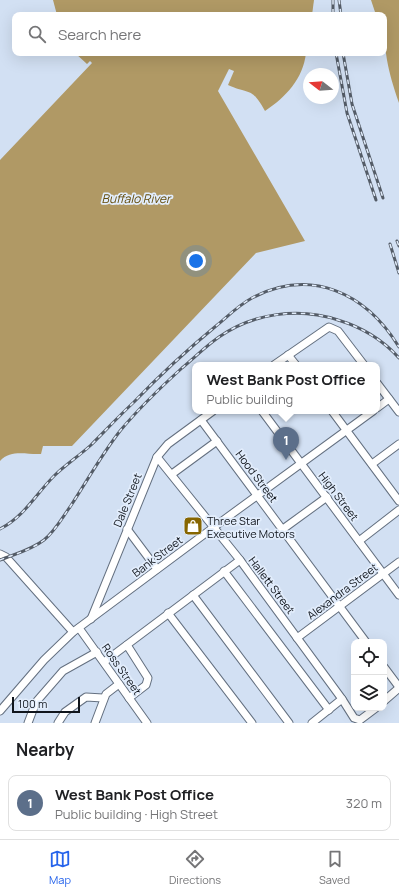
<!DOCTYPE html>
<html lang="en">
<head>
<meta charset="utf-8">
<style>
	:root { --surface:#fff; --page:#f2f2f2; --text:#202124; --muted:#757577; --line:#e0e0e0; --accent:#2563eb }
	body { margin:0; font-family:Manrope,sans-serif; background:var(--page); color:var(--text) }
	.controls { position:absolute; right:12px; bottom:12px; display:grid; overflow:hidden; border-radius:8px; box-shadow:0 4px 16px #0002 }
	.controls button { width:36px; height:36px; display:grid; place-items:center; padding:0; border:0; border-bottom:1px solid var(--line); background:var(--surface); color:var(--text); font:20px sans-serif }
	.compass { position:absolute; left:303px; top:68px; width:36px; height:36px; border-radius:50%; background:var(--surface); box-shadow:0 4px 16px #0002; rotate:287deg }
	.scale { position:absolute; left:12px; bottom:10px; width:68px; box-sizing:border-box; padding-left:4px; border:2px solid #10151c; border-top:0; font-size:11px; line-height:14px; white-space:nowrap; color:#10151c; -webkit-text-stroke:3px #e2edfc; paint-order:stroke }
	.you { position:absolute; left:196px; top:261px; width:14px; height:14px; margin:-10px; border:3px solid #fff; border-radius:50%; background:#1a73e8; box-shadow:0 0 0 6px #1a73e833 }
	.badge { display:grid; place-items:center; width:26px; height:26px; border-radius:50%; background:var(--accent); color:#fff; font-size:13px; font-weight:700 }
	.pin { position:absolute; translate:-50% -33px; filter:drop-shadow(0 1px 2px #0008) }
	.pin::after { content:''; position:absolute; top:21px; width:14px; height:12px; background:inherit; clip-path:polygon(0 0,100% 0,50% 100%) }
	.popup { position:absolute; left:192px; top:362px; width:188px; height:52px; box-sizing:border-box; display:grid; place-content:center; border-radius:8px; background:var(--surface); filter:drop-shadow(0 1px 3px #0005); font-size:13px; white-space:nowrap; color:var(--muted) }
	.popup b { font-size:15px; color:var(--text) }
	.popup::after { content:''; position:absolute; left:50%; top:100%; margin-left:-8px; border:8px solid transparent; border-top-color:var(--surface) }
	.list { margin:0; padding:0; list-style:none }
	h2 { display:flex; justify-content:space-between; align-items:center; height:52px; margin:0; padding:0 16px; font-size:17px }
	h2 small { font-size:13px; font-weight:400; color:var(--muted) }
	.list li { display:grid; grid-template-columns:26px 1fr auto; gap:12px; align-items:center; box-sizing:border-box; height:56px; margin:0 8px 8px; padding:0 8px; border:1px solid var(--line); border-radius:8px }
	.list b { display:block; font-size:15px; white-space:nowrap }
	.list p { margin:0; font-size:13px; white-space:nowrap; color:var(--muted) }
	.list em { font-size:13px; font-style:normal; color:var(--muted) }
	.icon { flex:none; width:22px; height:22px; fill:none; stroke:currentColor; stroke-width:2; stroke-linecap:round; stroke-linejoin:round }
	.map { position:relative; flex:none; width:399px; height:723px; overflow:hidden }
	.search { position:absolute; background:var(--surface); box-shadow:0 4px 16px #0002; left:12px; right:12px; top:12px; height:44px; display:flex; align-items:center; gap:10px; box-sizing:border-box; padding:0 14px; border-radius:8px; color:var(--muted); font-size:15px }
	.sheet { height:116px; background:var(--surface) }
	nav { display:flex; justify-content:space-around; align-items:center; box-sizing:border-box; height:56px; border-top:1px solid var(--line); background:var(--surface); font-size:11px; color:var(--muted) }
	nav a { display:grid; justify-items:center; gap:2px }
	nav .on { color:var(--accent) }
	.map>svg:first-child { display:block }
</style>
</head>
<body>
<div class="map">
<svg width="399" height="723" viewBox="0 0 399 723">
	<rect width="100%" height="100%" fill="#d2e0f3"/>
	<!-- water -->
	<g fill="#b09965">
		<path d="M53,0H314L312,15H57Z"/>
		<path d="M371,0H399V103C387,68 384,52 384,15H376Z"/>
		<path d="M75,53H306C303,79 286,97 265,111C251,86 250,95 228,85L234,71L229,69L218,91L305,241L256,253L72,446H43L41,454C27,455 11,449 0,461V160L92,63L90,61L87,64Z"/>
	</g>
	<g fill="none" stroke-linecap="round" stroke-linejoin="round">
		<!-- minor casing -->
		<g stroke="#647080" stroke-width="9">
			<g id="minor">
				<path d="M288,355L296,365"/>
				<path d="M274,365L329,327L338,331L364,365"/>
				<path d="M377,383L399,412"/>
				<path d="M377,408L389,399"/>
				<path d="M262,411L399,595"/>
				<path d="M332,411L399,501"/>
				<path d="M201,420L366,642"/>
				<path d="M157,457L240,560L342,699L354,718L360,720L376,708"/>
				<path d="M372,464L399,444"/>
				<path d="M172,474L217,441"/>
				<path d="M127,529L157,569"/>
				<path d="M283,529L327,497"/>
				<path d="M359,541L399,510"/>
				<path d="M0,554L6,557L73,632"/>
				<path d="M224,571L329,710"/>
				<path d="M193,595L289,723"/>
				<path d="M168,613L252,723"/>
				<path d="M91,619L157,457L168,444L213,411"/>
				<path d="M79,628L147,723"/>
				<path d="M297,638L399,562"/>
				<path d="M127,645L148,678L146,685L129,698"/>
				<path d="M104,662L240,560"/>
				<path d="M384,667L399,687"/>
				<path d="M384,701L399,688"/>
				<path d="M0,711L44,660L73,632L214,527L373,411"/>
				<path d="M28,723L36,702L63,671L97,652"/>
				<path d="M58,723L65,712L86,697L103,698"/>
				<path d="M95,723L106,694L119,684"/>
				<path d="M312,723L342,699"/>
			</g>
		</g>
		<!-- minor -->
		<use href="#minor" stroke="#fff" stroke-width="7"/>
		<!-- rail casing -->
		<g stroke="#545c67" stroke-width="3">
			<g id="rail">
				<path d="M333,0V15"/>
				<path d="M339,0L341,15"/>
				<path d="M336,53L347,113L376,200"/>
				<path d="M343,53L352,104L383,198"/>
				<path d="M397,241L399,246"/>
				<path d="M390,244L399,273"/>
				<path d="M0,529C24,517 36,494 54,476C65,465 79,456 91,445C105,431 119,416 134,402C160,375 187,350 216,326C228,316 239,305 252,298C311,267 366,293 399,347"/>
				<path d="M0,560C15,554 31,550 44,540C55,531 62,518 70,507C87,481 102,454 120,431C139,408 160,388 182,368C194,358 206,346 219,337C253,313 299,307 338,320C361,327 383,340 399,358"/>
			</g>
		</g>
		<!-- rail -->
		<use href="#rail" stroke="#e2edfc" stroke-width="1.5" stroke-dasharray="4.5" stroke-linecap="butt"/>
	</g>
	<!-- icons -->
	<defs>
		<g id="shop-square" transform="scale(1)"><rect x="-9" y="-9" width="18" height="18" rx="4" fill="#876600" stroke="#e2edfc"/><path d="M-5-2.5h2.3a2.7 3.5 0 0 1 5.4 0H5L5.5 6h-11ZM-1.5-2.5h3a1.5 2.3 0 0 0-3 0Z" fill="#fff"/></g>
	</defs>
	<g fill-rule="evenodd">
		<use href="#shop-square" x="193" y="526"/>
	</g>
	<g text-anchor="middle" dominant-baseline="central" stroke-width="3.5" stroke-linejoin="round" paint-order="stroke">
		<!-- street labels -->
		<g font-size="11" fill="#10151c" stroke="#e2edfc">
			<text transform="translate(257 476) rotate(53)">Hood Street</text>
			<text transform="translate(339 496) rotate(53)">High Street</text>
			<text transform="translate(127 500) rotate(-68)">Dale Street</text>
			<text transform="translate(157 556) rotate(-37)">Bank Street</text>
			<text transform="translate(272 585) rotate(53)">Hallett Street</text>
			<text transform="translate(342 591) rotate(-37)">Alexandra Street</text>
			<text transform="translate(122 669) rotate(55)">Ross Street</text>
		</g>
		<!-- poi labels -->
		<g font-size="11" fill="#10151c" stroke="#e2edfc" text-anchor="start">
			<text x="207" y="520">Three Star<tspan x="207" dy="13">Executive Motors</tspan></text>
		</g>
		<!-- water labels -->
		<g font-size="12" font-style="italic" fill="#634b09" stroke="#e2edfc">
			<text x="136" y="198">Buffalo River</text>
		</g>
	</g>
</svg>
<div class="controls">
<button><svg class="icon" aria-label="locate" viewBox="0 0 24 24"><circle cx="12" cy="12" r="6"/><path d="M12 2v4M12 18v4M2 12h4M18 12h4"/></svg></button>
<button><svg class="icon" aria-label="layers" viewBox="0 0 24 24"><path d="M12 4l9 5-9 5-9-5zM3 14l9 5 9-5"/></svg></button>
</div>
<svg class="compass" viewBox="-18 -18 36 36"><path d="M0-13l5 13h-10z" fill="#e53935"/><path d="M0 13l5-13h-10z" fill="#757577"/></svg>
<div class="scale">100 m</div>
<div class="you"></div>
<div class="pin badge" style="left:286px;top:460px;background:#5c6f8a">1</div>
<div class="popup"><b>West Bank Post Office</b>Public building</div>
<div class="search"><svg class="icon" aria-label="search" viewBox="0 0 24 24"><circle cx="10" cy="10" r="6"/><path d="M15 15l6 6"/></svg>Search here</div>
</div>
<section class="sheet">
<h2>Nearby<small></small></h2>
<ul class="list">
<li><span class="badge" style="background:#5c6f8a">1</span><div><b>West Bank Post Office</b><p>Public building · High Street</p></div><em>320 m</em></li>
</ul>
</section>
<nav>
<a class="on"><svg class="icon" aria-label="map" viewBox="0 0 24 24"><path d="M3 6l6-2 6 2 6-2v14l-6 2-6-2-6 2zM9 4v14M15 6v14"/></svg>Map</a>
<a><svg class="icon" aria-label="directions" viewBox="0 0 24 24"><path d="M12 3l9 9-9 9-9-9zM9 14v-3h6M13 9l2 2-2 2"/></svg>Directions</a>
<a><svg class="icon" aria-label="saved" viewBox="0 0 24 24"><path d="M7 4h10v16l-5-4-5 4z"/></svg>Saved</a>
</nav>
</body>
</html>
